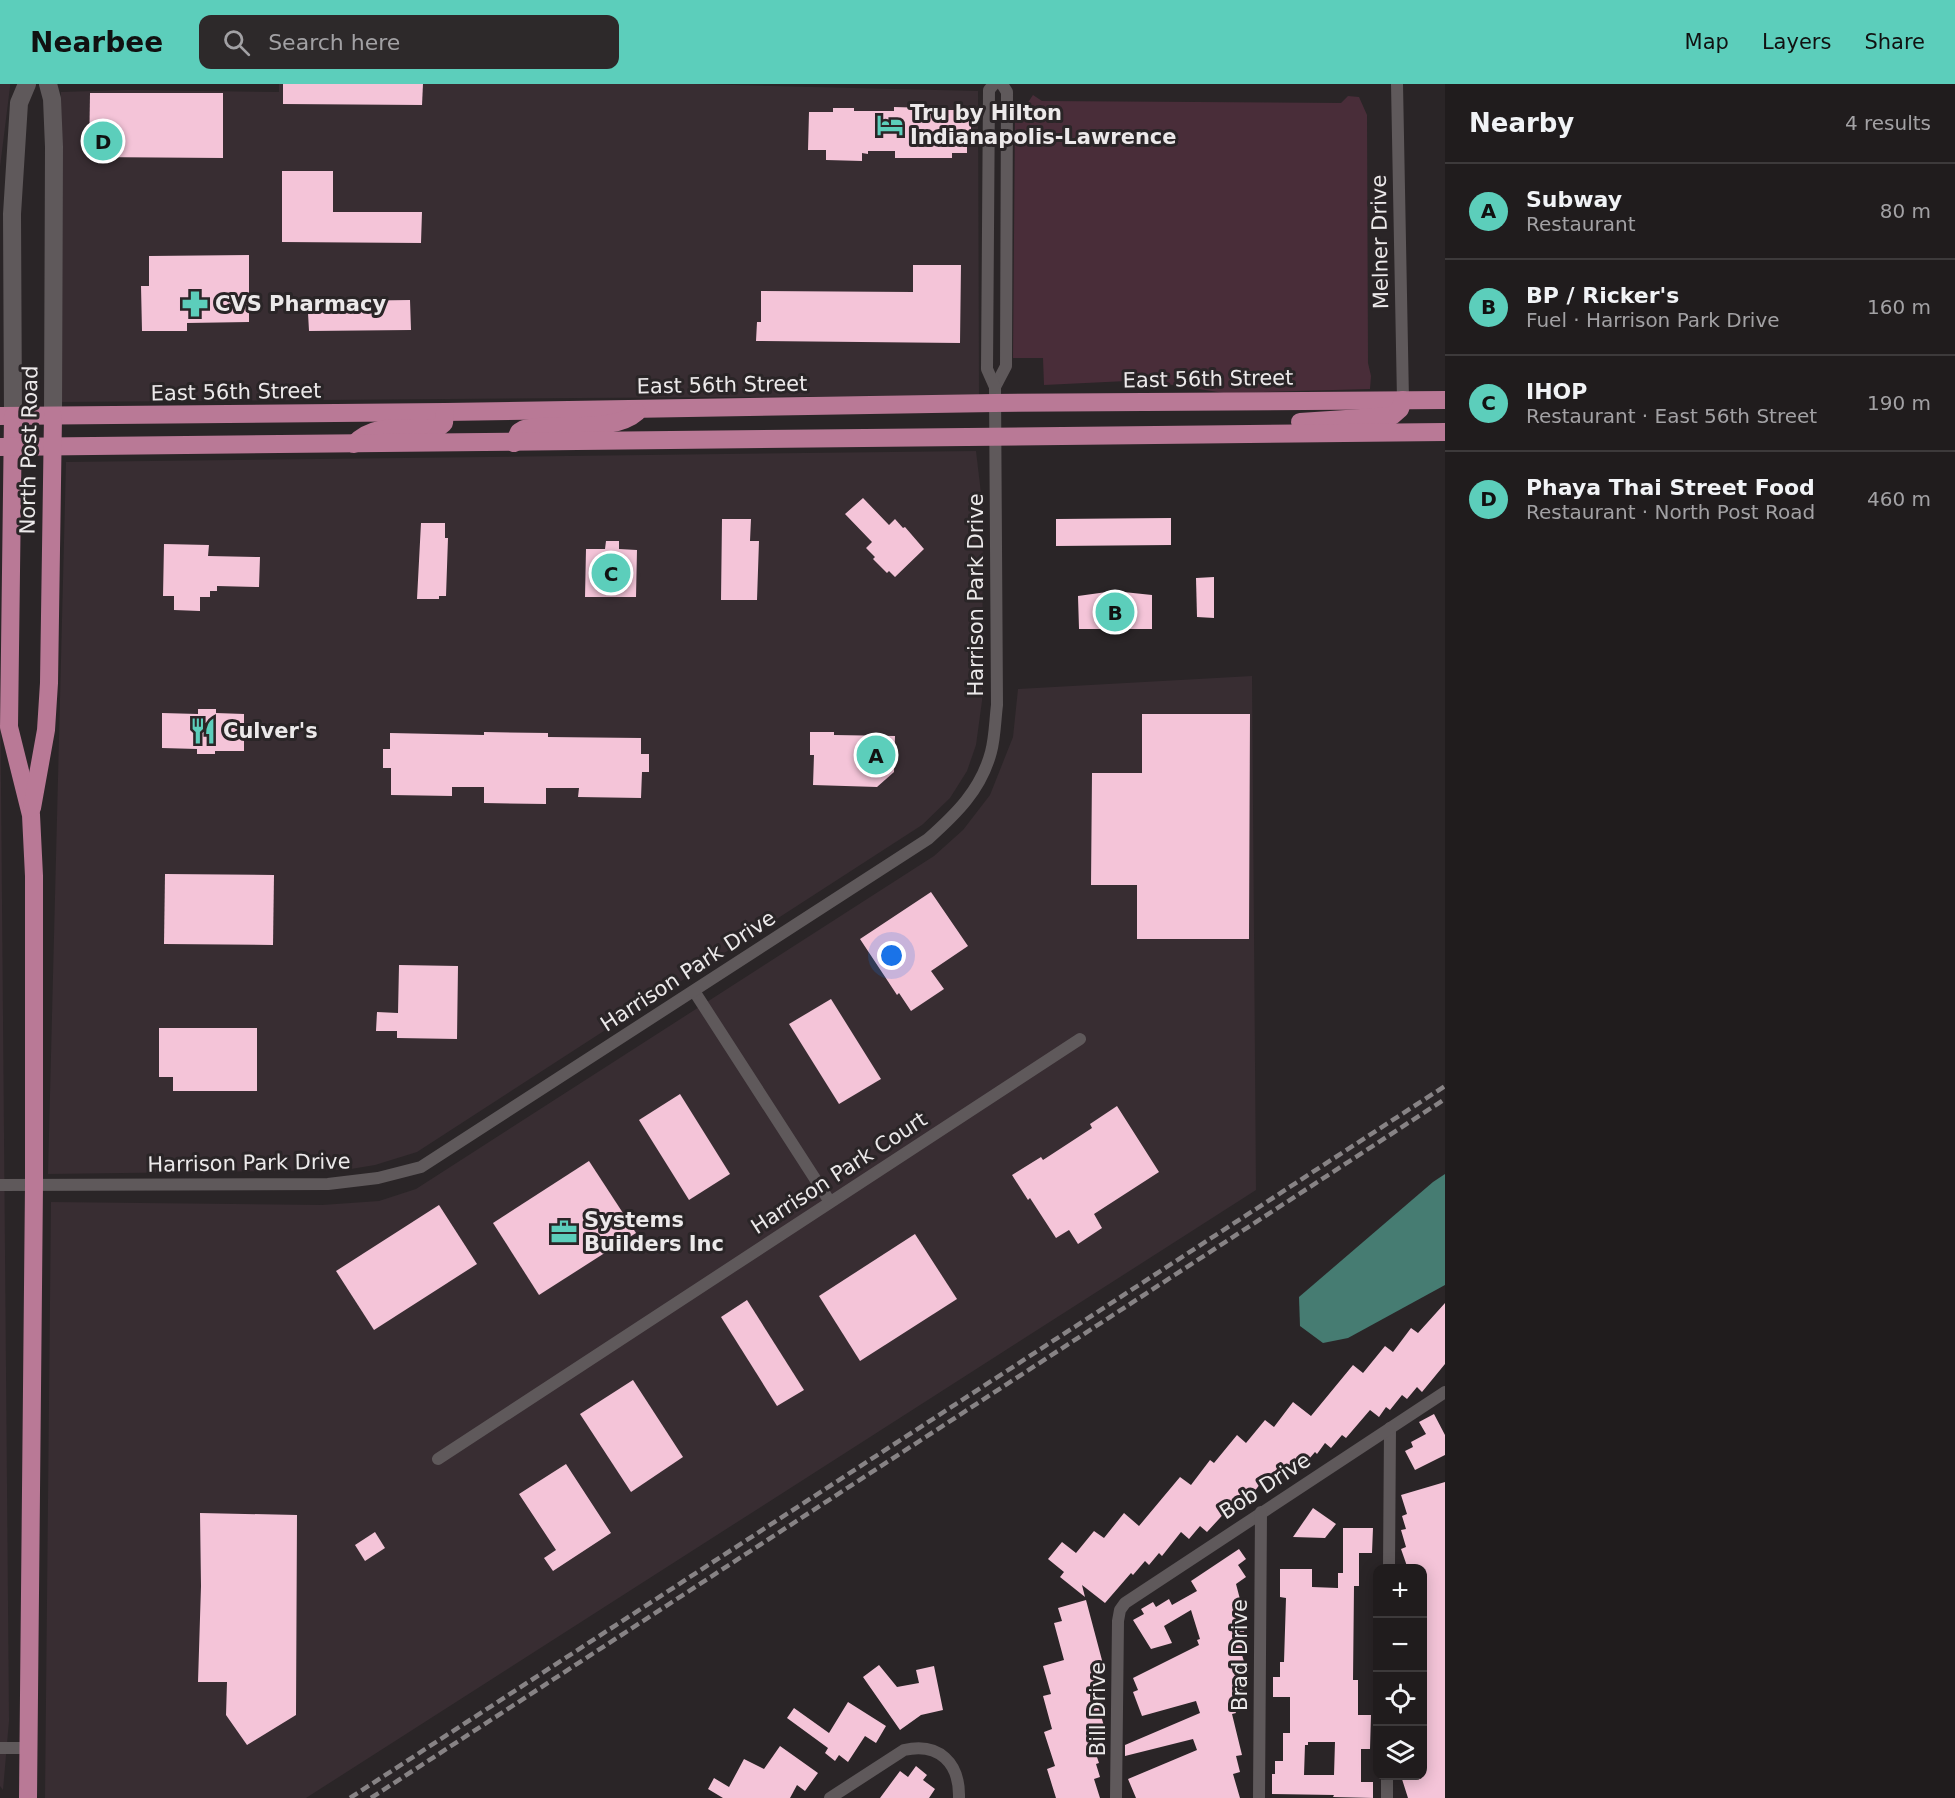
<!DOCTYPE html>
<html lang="en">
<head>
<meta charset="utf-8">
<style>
	:root { --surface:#201c1d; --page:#2d292a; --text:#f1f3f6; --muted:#a2a1a4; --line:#3d3a3b; --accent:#5ccebb }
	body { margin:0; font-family:"DejaVu Sans",sans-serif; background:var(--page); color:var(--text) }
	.controls { position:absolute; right:18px; bottom:18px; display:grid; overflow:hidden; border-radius:12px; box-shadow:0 3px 15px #0003 }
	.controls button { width:54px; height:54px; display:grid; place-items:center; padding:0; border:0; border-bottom:2px solid var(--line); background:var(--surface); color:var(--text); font:30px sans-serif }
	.you { position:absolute; left:892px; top:872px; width:21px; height:21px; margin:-15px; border:4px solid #fff; border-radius:50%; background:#1a73e8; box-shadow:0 0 0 9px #1a73e833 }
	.badge { display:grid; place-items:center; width:39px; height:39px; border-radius:50%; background:var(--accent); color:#111; font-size:20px; font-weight:700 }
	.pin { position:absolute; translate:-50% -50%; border:3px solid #fff; box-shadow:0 2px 6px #0006 }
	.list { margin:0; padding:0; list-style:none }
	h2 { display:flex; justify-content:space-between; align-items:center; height:78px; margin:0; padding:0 24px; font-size:26px }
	h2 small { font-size:20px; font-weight:400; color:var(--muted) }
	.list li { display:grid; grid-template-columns:39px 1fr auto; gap:18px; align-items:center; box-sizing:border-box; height:96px; padding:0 24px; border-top:2px solid var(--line) }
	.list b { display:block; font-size:22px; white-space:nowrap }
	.list p { margin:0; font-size:20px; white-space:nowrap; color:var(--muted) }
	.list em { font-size:20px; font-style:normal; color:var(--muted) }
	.icon { flex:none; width:33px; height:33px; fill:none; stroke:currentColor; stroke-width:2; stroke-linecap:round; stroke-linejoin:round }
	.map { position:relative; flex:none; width:1445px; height:1714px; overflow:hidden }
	header { display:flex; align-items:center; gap:36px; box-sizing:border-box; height:84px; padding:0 30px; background:var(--accent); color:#111 }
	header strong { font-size:28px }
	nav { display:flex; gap:33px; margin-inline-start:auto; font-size:21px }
	.search { width:420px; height:54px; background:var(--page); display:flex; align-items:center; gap:15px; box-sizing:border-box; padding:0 21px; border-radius:12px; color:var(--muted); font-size:22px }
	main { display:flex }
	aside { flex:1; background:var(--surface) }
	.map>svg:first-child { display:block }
</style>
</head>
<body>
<header>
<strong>Nearbee</strong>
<div class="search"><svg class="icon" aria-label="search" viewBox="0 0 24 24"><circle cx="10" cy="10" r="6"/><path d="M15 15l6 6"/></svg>Search here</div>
<nav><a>Map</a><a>Layers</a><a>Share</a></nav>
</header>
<main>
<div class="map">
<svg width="1445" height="1714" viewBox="0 0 1445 1714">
	<rect width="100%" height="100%" fill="#2a2527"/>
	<!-- built -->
	<g fill="#382d32">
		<path d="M0,0H10V3L0,83Z"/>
		<path d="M279,0H694L978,7L979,311L61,318V8L128,6L279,8Z"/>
		<path d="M976,367L983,426L982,617L976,661L967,687L950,714L922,741L417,1068L375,1081L345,1086L48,1090L66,378Z"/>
		<path d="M0,584L9,1637L3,1706L0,1702Z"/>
		<path d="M1252,592L1256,1106L306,1714H45L51,1118L322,1121L379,1117L416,1105L934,772L963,746L990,711L1013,653L1018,605Z"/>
	</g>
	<!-- grass -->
	<path fill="#492d39" d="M1033,11L1042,17L1341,19L1348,12L1359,13L1367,31L1368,279L1371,292L1370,305L1224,309L1174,301L1127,297L1044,301L1043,274H1013L1015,28L1025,23Z"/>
	<!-- water -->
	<path fill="#467c72" d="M1445,1090V1201L1348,1254L1323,1259L1300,1242L1299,1213L1433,1098Z"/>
	<!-- building -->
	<g fill="#f4c4d8" fill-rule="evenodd">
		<path d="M283,0H423L422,21L283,20Z"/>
		<path d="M90,9H223V74L89,73Z"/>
		<path d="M894,23L928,24V26H954V29L971,30V52H967V69H952V74H895V67H868V70L862,69V77L826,76V66H808L809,28H833V24H854V27H894Z"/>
		<path d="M282,87H333V128H422L421,159L282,158Z"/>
		<path d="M249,171V238L187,239V247H142L141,202H149V172Z"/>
		<path d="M913,181H961L960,259L756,257L757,238H761V207L913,208Z"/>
		<path d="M410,216L411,246L309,247L308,229L340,228V217Z"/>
		<path d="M863,414L889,441L895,435L903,444L905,443L924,465L895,493L889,487L887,489L873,475L875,473L866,464L872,458L845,430Z"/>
		<path d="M1171,434V461L1056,462V435Z"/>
		<path d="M722,435H751L750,457H759L757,516H721Z"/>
		<path d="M421,439H445V454H448L446,512H439V515H417Z"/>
		<path d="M606,457H619V465L637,466L636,513H585L586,465H605Z"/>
		<path d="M164,460L209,461L208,472L260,473L259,503L217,502V507H210V513H200V527L174,526V512H163Z"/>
		<path d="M1214,493V534L1197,533L1196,494Z"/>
		<path d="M1114,507L1152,511V545H1079L1078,512Z"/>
		<path d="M198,625H216V629L244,630V667H215V670H197V665L162,664V629L198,630Z"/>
		<path d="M1142,630H1250L1249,855H1137V801H1091L1092,689H1142Z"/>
		<path d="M484,648L548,649V653L641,654V670H649V688H642L641,714L578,713L579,704H546V720L484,719V703H452V712L391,711V684H383V665H390V649L484,651Z"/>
		<path d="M810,648H834V651L895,652L894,688L877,703L813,701L814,671H810Z"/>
		<path d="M165,790L274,791L273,861L164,860Z"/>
		<path d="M931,808L968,862L931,887L944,905L911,927L899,909L897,911L860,855Z"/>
		<path d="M399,881L458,882L457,955L397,954V947H376L377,928L398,929Z"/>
		<path d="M831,915L881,995L839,1020L789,940Z"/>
		<path d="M159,944H257V1007H173V993H159Z"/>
		<path d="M680,1010L730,1090L689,1116L639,1036Z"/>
		<path d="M1117,1022L1159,1088L1094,1130L1102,1144L1078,1160L1069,1146L1056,1154L1030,1114L1028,1116L1012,1091L1041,1073L1043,1076L1092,1044L1090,1040Z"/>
		<path d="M589,1077L636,1149L539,1211L493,1139Z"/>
		<path d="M439,1121L477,1180L374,1246L336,1187Z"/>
		<path d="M915,1150L957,1215L860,1277L819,1212Z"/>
		<path d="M747,1216L804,1306L777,1322L721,1233Z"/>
		<path d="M1445,1219V1280L1422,1308L1417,1303L1407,1315L1402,1311L1390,1326L1386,1323L1379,1333L1370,1326L1346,1354L1342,1351L1331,1364L1325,1359L1317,1370L1315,1368L1303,1382L1294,1375L1276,1398L1267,1391L1247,1417L1244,1415L1234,1427L1230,1423L1207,1448L1200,1442L1189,1455L1181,1448L1162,1472L1159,1469L1149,1481L1145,1477L1133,1491L1131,1489L1105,1519L1082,1501L1085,1513L1060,1493L1064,1488L1048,1475L1062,1458L1076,1469L1094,1447L1104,1454L1124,1429L1139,1442L1180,1393L1191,1401L1210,1376L1214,1379L1237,1351L1246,1359L1265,1336L1274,1343L1293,1318L1311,1332L1353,1281L1363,1289L1385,1262L1393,1268L1411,1244L1418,1249Z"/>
		<path d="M633,1296L683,1373L631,1408L580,1330Z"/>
		<path d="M1434,1330L1445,1351V1371L1415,1386L1405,1367L1413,1363L1411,1358L1426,1350L1419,1338Z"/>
		<path d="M566,1380L611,1449L553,1487L544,1474L556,1466L519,1410Z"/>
		<path d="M1445,1398V1714H1408L1401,1692H1422V1485H1408L1401,1465L1406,1463L1401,1446L1406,1445L1402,1432L1407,1430L1401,1411Z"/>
		<path d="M1313,1424L1336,1440L1325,1454L1293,1453Z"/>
		<path d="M200,1429L297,1431L296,1631L247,1661L226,1631L227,1598H198L201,1502Z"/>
		<path d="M1343,1444H1373L1372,1469H1359V1502H1354L1353,1596H1358V1631H1371L1370,1665H1361V1698H1373V1714L1333,1713L1334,1711L1272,1710V1690H1275V1677H1283V1649H1290V1613H1273V1593H1280V1578H1284L1286,1514L1280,1513V1485H1312V1503L1338,1504V1489H1343ZM1308,1658H1335L1334,1691H1304L1305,1661H1308Z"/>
		<path d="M375,1448L385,1464L365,1477L355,1461Z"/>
		<path d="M1239,1465L1246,1475L1238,1481L1246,1493L1236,1500L1241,1519L1236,1520L1246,1554L1242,1555L1246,1570L1242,1571L1247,1587L1239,1589L1246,1620L1234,1624L1236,1629L1232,1630L1242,1671L1236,1672L1240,1688L1233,1690L1240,1714H1136L1128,1695L1197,1666L1193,1655L1125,1672V1661L1200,1629L1196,1617L1142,1632L1133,1608L1138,1606L1133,1594L1199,1561L1197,1556L1200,1555L1191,1526L1164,1542L1172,1559L1151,1565L1133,1536L1144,1530L1141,1525L1153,1518L1156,1523L1169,1515L1172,1521L1197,1507L1191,1497Z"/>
		<path d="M1086,1516L1103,1580L1098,1581L1103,1609L1095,1611L1104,1642L1095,1645L1099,1659L1093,1661L1099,1679L1096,1680L1100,1693L1094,1695L1100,1714H1056L1047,1685L1055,1682L1044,1648L1052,1645L1043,1612L1051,1610L1043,1582L1064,1576L1054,1539L1062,1537L1058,1524Z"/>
		<path d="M879,1581L897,1603L919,1599L916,1586L934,1582L943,1626L921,1631L900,1646L863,1593Z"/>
		<path d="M848,1618L886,1642L876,1659L865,1652L848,1678L839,1671L835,1677L825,1669L828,1664L787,1634L794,1624L829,1649Z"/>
		<path d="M780,1662L818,1689L805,1707L797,1701L790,1714H723L708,1705L714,1694L729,1703L744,1675L764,1685Z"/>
		<path d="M916,1682L927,1691L923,1696L935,1705L929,1714H880L900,1687L908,1693Z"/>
	</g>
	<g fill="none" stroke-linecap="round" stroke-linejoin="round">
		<!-- street -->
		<g stroke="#5f595b" stroke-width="12">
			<path d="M1397,0L1403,316"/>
			<path d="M995,303L1006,282L1007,8L1002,0"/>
			<path d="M694,907L830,1118"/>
			<path d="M0,1101L328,1100L378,1094L421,1083L928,755C956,730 981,706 991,668C995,653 995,637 997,621L995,303L987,285L989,6L994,0"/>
			<path d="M438,1375L1080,955"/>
			<path d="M1389,1484L1390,1344"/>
			<path d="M0,1664H28"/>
			<path d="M830,1714L904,1666C939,1658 960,1679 959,1714"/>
			<path d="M1116,1714L1118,1537L1120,1526L1125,1519L1445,1308"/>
			<path d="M1259,1714L1261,1428"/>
			<path d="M1387,1714V1692"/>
		</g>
		<!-- secondary -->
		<g stroke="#5f595b" stroke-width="18">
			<path d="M48,0L52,15L54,63L53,332"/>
			<path d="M13,332L12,130L19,19L27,0"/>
		</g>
		<!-- primary -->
		<g stroke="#b97996" stroke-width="18">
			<path d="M0,332L445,328L994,319L1445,316"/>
			<path d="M13,332L9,643L31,731L34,792V1101L28,1714"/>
			<path d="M1300,338L1392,332L1400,325L1403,316"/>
			<path d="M514,359L519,348L524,345C555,338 613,350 637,328"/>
			<path d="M354,360C378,335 407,349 438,344L444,339L445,328"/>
			<path d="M0,363L1445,348"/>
			<path d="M32,724L46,646L49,599L53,332"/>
		</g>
		<!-- rail -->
		<g stroke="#878385" stroke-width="4.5" stroke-dasharray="9 4.5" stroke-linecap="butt">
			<path d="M350,1714L1445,1002"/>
			<path d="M371,1714L1445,1015"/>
		</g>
	</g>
	<!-- icons -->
	<defs>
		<g id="hotel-bare" transform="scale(2.07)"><path d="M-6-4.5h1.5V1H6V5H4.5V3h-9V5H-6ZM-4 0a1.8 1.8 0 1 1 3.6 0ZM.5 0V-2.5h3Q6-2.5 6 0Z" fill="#5ccebb" stroke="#2a2527" stroke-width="2.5" paint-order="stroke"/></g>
		<g id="pharmacy-bare" transform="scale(2.07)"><path d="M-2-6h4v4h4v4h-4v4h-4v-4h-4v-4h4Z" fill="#5ccebb" stroke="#2a2527" stroke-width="2.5" paint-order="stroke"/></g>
		<g id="restaurant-bare" transform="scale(2.07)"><path d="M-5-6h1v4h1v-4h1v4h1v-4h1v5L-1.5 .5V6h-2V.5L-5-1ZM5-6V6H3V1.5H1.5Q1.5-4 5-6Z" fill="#5ccebb" stroke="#2a2527" stroke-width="2.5" paint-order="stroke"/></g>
		<g id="office-bare" transform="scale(2.07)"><path d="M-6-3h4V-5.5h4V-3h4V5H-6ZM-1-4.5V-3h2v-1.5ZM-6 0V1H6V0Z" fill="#5ccebb" stroke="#2a2527" stroke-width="2.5" paint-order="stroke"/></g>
	</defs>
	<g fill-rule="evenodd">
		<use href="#hotel-bare" x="890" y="41"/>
		<use href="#pharmacy-bare" x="195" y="220"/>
		<use href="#restaurant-bare" x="203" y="647"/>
		<use href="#office-bare" x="564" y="1148"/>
	</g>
	<g text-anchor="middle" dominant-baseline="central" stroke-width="6" stroke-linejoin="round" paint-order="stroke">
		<!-- poi labels -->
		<g font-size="21" font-weight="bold" fill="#ece9ea" stroke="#2a2527" text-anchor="start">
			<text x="910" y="29">Tru by Hilton<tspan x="910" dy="24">Indianapolis-Lawrence</tspan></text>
			<text x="215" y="220">CVS Pharmacy</text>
			<text x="223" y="647">Culver's</text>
			<text x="584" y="1136">Systems<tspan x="584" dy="24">Builders Inc</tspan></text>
		</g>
		<!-- street labels -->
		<g font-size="21" fill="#ece9ea" stroke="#2a2527">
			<text transform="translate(1380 158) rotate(-91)">Melner Drive</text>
			<text transform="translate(1208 295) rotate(-1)">East 56th Street</text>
			<text transform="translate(722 301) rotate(-1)">East 56th Street</text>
			<text transform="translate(236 308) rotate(-1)">East 56th Street</text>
			<text transform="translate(29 366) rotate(-89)">North Post Road</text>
			<text transform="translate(976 511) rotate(-90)">Harrison Park Drive</text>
			<text transform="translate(688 887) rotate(-33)">Harrison Park Drive</text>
			<text transform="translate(249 1079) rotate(-1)">Harrison Park Drive</text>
			<text transform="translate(839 1089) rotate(-33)">Harrison Park Court</text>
			<text transform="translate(1265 1402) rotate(-33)">Bob Drive</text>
			<text transform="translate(1240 1571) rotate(-90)">Brad Drive</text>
			<text transform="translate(1098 1625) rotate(-90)">Bill Drive</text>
		</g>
	</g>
</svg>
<div class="controls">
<button>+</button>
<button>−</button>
<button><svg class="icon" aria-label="locate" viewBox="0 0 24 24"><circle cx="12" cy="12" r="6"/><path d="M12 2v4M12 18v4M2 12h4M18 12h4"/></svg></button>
<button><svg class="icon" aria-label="layers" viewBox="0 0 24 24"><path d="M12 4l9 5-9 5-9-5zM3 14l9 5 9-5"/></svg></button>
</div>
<div class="you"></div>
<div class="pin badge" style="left:876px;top:671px">A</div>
<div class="pin badge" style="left:1115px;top:528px">B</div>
<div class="pin badge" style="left:611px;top:489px">C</div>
<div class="pin badge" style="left:103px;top:57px">D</div>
</div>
<aside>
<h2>Nearby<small>4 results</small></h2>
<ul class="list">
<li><span class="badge">A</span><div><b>Subway</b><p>Restaurant</p></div><em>80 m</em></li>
<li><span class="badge">B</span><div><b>BP / Ricker's</b><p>Fuel · Harrison Park Drive</p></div><em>160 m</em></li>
<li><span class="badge">C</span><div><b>IHOP</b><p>Restaurant · East 56th Street</p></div><em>190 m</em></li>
<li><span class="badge">D</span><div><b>Phaya Thai Street Food</b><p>Restaurant · North Post Road</p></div><em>460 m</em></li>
</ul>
</aside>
</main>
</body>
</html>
